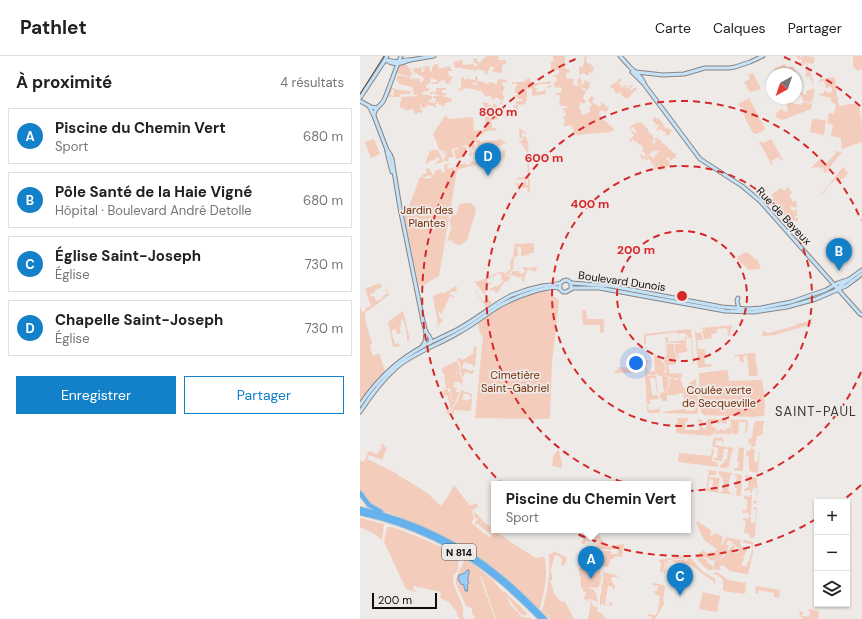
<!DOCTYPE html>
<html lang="fr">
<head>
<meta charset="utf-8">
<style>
	:root { --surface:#fff; --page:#f6f6f6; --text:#202124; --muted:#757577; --line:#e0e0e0; --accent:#1380ca }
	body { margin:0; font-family:"DM Sans",sans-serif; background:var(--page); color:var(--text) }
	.controls { position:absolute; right:12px; bottom:12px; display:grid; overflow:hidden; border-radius:0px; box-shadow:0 1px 3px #0004 }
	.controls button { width:36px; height:36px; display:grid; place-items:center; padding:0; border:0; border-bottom:1px solid var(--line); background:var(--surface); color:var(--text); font:20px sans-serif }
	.compass { position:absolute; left:406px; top:12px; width:36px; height:36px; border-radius:50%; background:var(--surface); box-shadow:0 1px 3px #0004; rotate:220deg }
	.scale { position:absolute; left:12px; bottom:10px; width:65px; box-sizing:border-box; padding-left:4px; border:2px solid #0f0d0d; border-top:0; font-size:11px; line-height:14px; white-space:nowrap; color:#0f0d0d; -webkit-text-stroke:3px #eeeae8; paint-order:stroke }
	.you { position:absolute; left:276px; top:307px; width:14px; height:14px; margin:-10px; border:3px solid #fff; border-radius:50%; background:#1a73e8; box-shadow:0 0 0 6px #1a73e833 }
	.badge { display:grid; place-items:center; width:26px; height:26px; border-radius:50%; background:var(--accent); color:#fff; font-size:13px; font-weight:700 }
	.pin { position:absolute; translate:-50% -33px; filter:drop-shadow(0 1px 2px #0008) }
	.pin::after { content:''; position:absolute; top:21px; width:14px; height:12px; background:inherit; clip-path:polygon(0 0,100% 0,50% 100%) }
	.popup { position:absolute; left:131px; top:425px; width:200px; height:52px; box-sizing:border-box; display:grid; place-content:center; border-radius:0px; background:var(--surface); filter:drop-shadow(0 1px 3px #0005); font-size:13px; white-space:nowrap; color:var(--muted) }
	.popup b { font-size:15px; color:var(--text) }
	.popup::after { content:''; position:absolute; left:50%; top:100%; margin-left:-8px; border:8px solid transparent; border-top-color:var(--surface) }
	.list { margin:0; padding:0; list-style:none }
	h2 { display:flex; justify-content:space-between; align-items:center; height:52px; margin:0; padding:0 16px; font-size:17px }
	h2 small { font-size:13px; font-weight:400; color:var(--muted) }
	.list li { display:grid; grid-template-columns:26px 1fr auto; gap:12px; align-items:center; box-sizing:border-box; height:56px; margin:0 8px 8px; padding:0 8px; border:1px solid var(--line); border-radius:0px }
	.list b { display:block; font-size:15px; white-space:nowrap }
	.list p { margin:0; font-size:13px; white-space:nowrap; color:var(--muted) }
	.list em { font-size:13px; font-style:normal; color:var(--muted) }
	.actions { display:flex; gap:8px; padding:12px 16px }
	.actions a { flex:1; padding:9px 0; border:1px solid var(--accent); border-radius:0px; text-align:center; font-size:14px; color:var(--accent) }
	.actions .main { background:var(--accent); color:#fff }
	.icon { flex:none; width:22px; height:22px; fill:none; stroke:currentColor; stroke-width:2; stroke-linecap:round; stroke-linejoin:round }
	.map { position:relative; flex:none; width:502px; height:563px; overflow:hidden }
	header { display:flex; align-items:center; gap:24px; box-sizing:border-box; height:56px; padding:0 20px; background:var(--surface); border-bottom:1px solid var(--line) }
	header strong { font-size:19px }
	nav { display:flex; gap:22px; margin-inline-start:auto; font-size:14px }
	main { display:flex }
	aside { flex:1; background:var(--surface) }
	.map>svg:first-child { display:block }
</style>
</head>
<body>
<header>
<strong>Pathlet</strong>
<nav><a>Carte</a><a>Calques</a><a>Partager</a></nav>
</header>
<main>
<aside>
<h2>À proximité<small>4 résultats</small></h2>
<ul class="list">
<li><span class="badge">A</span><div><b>Piscine du Chemin Vert</b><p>Sport</p></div><em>680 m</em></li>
<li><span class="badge">B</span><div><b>Pôle Santé de la Haie Vigné</b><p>Hôpital · Boulevard André Detolle</p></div><em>680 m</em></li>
<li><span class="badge">C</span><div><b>Église Saint-Joseph</b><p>Église</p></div><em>730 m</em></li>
<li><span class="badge">D</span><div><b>Chapelle Saint-Joseph</b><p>Église</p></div><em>730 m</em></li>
</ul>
<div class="actions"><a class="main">Enregistrer</a><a>Partager</a></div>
</aside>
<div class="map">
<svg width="502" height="563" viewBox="0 0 502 563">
	<rect width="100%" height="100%" fill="#eeeae8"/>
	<!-- green -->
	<g fill="#f3ccbc">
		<path d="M129,0H139L138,4H146V8L142,9V17L133,16L132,15L134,12L133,11L131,10L129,12L130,13V14H128L127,19L125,18V15H124L117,13L114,17V14L100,12L99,11V12H95L94,7L95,5H97V7L98,5L102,4L103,9L114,8V10H117V7H114L113,3L117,2V5L119,6V8L125,1Z"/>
		<path d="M193,0H205V8H207V9L205,10V13H209L210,16L206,17L207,23H214L213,29L220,30L221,29L217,28L219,21L221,22L220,23L222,25L221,28L223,29L225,24L230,27L229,29L230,30L228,34L221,31V32L226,35L223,42H224L223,43L226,45L224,48L221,46L219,52L222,56L221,57L223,59L230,56V53L229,52L232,49L228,45L231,40L234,42L232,46L240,51L242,46L249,53L247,55H246V57L243,54L242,55H240L239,59L242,62H240L243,65L244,64L255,74L250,76L217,79L214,76V75L212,72L213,71L209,69L208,70H204L203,68L205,67L203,60H206L205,55H204L203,52H209V51L199,49L200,39H196V37L202,36L201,31L195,32L194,27L197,25L196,20L193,21V19H197V18L199,17V14L191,15V14H193V13H191V6L195,5V4H193Z"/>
		<path d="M225,0L227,1L226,6L232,9L231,10L234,11L232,17L229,16L228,20L225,18L222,17L221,19L219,18V11L223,10Z"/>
		<path d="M437,0H440V2L442,0L444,1L445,0L455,1L453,8L447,7L454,27H453L451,26L452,25L450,23L451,22L450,20L448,22L445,19L447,16L445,14L448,13L446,7L444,6L445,8L442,11L441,10L443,8L441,6L442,4L441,3L439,4L436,1Z"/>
		<path d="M493,0H502V14L500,13L498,15L493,11Z"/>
		<path d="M43,8C48,9 51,13 52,18L50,21L37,17L39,10Z"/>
		<path d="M78,8L79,13L89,10L90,11V13H92V15H88L89,20H91L92,21H93V22L91,23L92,25H89L90,28H81H86L85,25L81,24V26H79V28H72L71,27L77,26V24L73,23V22H71L70,28L68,27V29H66V32H69V35L62,36V38L72,40V43L69,44L68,46L79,47L78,49V47L76,48L75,49H77L76,51L68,49H67V51L62,52L61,48L62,47H60L61,52H60V54L62,53V57L61,58L60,56L55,58L53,53L44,55L45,53L43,52H42L40,51V46L41,45V41L57,40V39H54C54,36 52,33 53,31L39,28V26L37,25V23H35V22H37L38,19L39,20L40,19L51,22V24H52V22L60,23L59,26H63L64,23L62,20L58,19V18L57,17H54L53,13L54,12H59L61,11L62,16H64L63,11L69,10L70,15L71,16L72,15V11H73V9Z"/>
		<path d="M425,8L427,12L433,10L439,22L436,23V18H429L430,15L424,13V12H422L420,15L416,17L414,13Z"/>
		<path d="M393,17L401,33L390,36L384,26L390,23L388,19Z"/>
		<path d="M115,20L118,21L117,27H112V28L117,29L118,25L125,26V27L129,28V26C133,26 133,28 137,28V25H138L139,23L147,24V26H142L143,30H144L145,33L143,34V36L139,37H143V40H144V43H143V45L141,49L139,47V46L141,47L142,45L136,41L134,44L131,42V40L129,39L128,41L123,39L124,37L121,36V34L118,35L115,33H111L109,32V33L104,32L102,35L98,33V31L99,33L101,32V21H103L105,24H106L107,22L108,24L109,22L112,24V22L113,24H115Z"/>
		<path d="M475,21L477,41L478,42V48L480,50C486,49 494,46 499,50L502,69V86L482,93L481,82L471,80L473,69L467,67L469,57L474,58L476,48L471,46V42L459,39V38H462V37H464L465,34H466V36L471,37L472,32H471V31L466,32L464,25L459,26L460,23Z"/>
		<path d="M170,22L171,26H172L173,28L191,25L190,28H180L175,30V32H177V34H176V36L184,35C186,33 187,30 191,29L192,31L187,32L185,34L186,38L172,40V33L169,32L167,33V45H165L166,48L158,49V55H157L153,49H158V48H156V45H162V43H158L157,41H155L156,39H157V37H155V31L157,30V28L155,27L152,28V26H165V24Z"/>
		<path d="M260,22L262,24L258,28L259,29L260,28L262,30L261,32H262L265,29L267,30L265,32L266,33L271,29L273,30L272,32L271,31L269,32L271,34H272L275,31L277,33L267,43L261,39L262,38L261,37H260L258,36L257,38L254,36L256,35H255L254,33L250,31L254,27L255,28Z"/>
		<path d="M31,31L38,34L50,35V38H42L40,39V41H33L34,34L32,33L30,39H32L31,41L28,40Z"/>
		<path d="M76,32H86V34H82V37H87L86,39H84V41H88V42H92L91,44L92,45L91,46H88L85,48V50H83L82,52V49H79V46H75L76,43L73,42V40H81L76,39L75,38L72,37V39H71V38L69,37L70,36H76Z"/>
		<path d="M455,32L453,44H451L452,47L443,45V43L439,35L441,34L444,39L447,38L446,35Z"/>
		<path d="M389,42L405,72L404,74L397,78L393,77L384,60H385L382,55L381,54L383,53L382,51L380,52L378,48Z"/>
		<path d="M123,46L128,47L129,51V49L133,50V47L138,50L136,51L137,56L138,57V53L141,52L143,53L144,60H139V63L131,64L132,72H136L137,75L134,74L123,76V77L125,78L117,80V84H120V87L122,86L137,84L139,83L140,84L142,83V84H143L144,87L146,86V87L142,89L141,88L143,87H141V90L137,91L136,89H133L134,94L130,95L129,91H125L126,94H129V95L122,97L121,96L126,95L125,92H122L118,93L117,86L114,87L117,96H116L117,98L113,99V97L115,96V92H113V94H112L111,89H110L112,99L109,100V98L111,97L108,90H107V89L102,90L103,91H106L107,95L104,96L105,101L96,103L94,94L98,93V91L91,94V95H92L94,101H90V102H88L89,105H84L83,103L85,102L86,100L85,99L87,98L86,94H85L86,97L84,98L83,94L80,95L73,78L85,60H87L88,63L113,61L114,75L123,74L126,71Z"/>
		<path d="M427,46L441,49L443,46L452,48L451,53L423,64C411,62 416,56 423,52V55L427,56L428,52L426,50L427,49Z"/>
		<path d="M295,61L297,63L298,62C301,64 305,70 305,73L308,72L310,74L311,73L312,74L308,80L305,78L306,77L304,75L302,76V74L300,73L298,75L296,73L299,70L297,68L294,71V70L296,68L292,64Z"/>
		<path d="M455,63L463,64H465L466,65L464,79L450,76L452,64Z"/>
		<path d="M277,66L278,67L281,66L283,68L282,69L283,68L285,70V72L286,71L288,72L287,74L290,77V78L291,79L292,78L293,79L292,80L294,82L292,86L294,88L296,86L294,84L297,81L298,82L297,84L298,85L299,83L300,84H301V86L308,91V92L312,95L310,97L312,96L314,97H315L317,99L315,100L316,102H314L313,103L310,105V103L308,101L306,102L310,107L309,108H311L300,115L298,113H299L301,112L300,110H298V112L297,111L295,114L294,112L295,111L293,110L296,107L292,109L291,106V105L289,103L286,105L285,103L290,99L294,103H295L293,100H295L297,98V97L300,95L298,94L296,96L294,94L283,104L280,99L281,98L284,101L286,99L282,94L284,93L280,88L279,89L276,85L274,86L273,83L271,84L272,86H271L269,83L274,80L270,74H271L272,75H273L275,77L277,76L273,71L270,73L269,72Z"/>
		<path d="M159,72L166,77V80L165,77H162V80L166,81L167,85H168L170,134L168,137L167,131L163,132H160L159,136H158V132H156L158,131L155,126L159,128V130H162V127L165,126L164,123L160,124L159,123L157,124H155L160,121L161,122L165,120L166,129H168L167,96L166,95L161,87L166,89L167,93V89L165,88L159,86V85L163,84V81L160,83Z"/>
		<path d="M14,83L20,98L11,102L5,86Z"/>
		<path d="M411,83L422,102L423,103L421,105L419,101L411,105L413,109H412L409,107L410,106L401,89L399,88V87L402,85L403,87Z"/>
		<path d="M70,94L71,96L72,94H78L81,100L80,101H81L83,106L76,108V106L80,104L78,101L75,103V104L69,105V107L66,108L67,101L69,100H68Z"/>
		<path d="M145,94V102L134,104V103H131V105H127L126,106L125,105V107L111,110L110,109V110L97,114L79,220L62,230L61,229L59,230L44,160L49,150L60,121H64L62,120L63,118L67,117L66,113L69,112L70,115H71L72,118L69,120L68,119V120L64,121L65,123L71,122V119L75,118V115L81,113L82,117L85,116L84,109L89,107L90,108L87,109L88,113L94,111V114H95V111L98,109V108L99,109L102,108V110V108L106,107V109L111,108L110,106L113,105L114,106L119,104V103L122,102L123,104L125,103V102L133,101L137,99V96L139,95L141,102H143L142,95Z"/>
		<path d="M475,95L482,96L465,117L463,115L464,113L462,111L461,113L459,111L451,112L461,102L462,105L461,106L465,109L476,97L475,96Z"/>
		<path d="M483,111L488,117L485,121L478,125H476V122H475L474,125L470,128L462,139L461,138Z"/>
		<path d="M428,131L432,137L429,140L432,144V145L433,146L436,144L437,151L434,152L432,150L430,152L434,155L437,153V156H434L437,157L438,160H436L435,159V162H438V165L437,166L435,164L433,165L435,168V169L431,165L429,166L427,164L428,163L427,162H426L424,161L423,162L421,159L422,157L420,159L414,153L419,148L418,147L414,151L413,149L417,146L416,145L412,148L410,145L414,142L411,139L421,132L424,135Z"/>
		<path d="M100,147L102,148C109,145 115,148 116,155L107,184C102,191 95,190 90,183L89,185H87L92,170L90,169L91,167L89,166L92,158L96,159Z"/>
		<path d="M172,187L174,188V197H169V199L161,200V191H157L158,200L154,201L153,213L148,219H146L145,217L148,216L151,212L150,206L153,201L155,188Z"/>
		<path d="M387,196L398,205L401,213L389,214L379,205L377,201Z"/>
		<path d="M164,211L169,212L176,211L178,212H177L175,216L170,213L169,214H168L164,222L165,224L164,226L162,225V221H161L160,222L154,219V220L151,219L148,226L145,225L138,236L136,237L134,234L131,235L130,233L135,230L136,231L142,227L143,225L141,223L142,221L139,217L133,221L132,220L127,224L129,228L131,226L132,227L125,232L126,234L125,238L132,247L131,248V249L125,253L129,249L126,251L115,235H116L119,240L121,241L120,242L123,245L127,242L114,225H119L139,216H143L147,220H149L153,215H159L160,218L164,217L165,215L164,213H162Z"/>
		<path d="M20,227L22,231L15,234V236L10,238L11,241L14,240L15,243L17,245L23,242V240L27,238L23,228L29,239L5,257C4,267 10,278 12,287L10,290L13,300L19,297L25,315L13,328L0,346V250L2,256L6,255L5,252L11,250L5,233Z"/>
		<path d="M96,230L97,231L96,236L93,235L88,238L94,240L93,242L90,240L83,255L82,257L85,259L78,256L80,262L83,264L77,271L76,269H78L73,241L75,239V237L76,239L81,236L84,240L83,238Z"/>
		<path d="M187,234L199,245L192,306L190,363L115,362L123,280L121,279C120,275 117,270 119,267C120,266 123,264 124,263C144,248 163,240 187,234Z"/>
		<path d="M222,254H226L227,263H242L244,266V276L240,277V269H223Z"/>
		<path d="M43,255L50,284L47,285C48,279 45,269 43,263L41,264V270H39L41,277L37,278L35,272V273L31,275L35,288L38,287L41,291H39V290L33,291L28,266Z"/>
		<path d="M452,262L453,263L451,264L452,268L415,279L402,280L404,274L405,275V276L409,277L437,269V266L438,268L450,265V263Z"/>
		<path d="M372,269L370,280H368L367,272L357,273V277L351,278L352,282L344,283L342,274H345V273H342L341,272Z"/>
		<path d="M331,273L334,308H332L333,307L331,282H328V280L325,277L317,278V276L286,280V288L284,289V278Z"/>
		<path d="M335,275L338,277L341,276L343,284H337L338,293H344C346,296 345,298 346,302L344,303L345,308H351L352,310L338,312Z"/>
		<path d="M325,279L328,283H326V292H328V293H327V296L318,297L319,303H318L315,294V288H320L326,291L319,287H306L305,281H308V286L325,284Z"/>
		<path d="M306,288H314C313,296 318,300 316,308L308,309L309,316H306V310L304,305L307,298Z"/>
		<path d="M114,290L117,292L115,311H113L114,309L104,306L102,312L112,315V314H114V316L112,318L105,316L103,322L101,316L100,307L97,303L100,302L102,304L114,297L113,294Z"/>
		<path d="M285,291H287V292L285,293L286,304H288L289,308H287L288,316L295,315L294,299L295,298C301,306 308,306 304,317L309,316L310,318L322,317L321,323C319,322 317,322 316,322C311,322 306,320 303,318H302L309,322L308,331L301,343H300V337L304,336L302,320H298V319L301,318L291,320L290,319V316V319L285,317Z"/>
		<path d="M391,297H395L398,319L397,320H389L387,299L383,300L384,306H380L379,300L375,301V299Z"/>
		<path d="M97,305L99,308L100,318L96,317L93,313L96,318H100L103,324L102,329H101V327L95,325L93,331L97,332L96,336H99L100,334L96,345L92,344L91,335L89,332L83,333L86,332L84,317H82V312Z"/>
		<path d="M259,311L273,312L272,315L281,317H254V316L257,314Z"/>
		<path d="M366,314L368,315L369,325L402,324C404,336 406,348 404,360L390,361L344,359L341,356L339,318L340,317Z"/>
		<path d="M285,318L290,320H296L298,337L295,338L297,337L295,322H290L292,339H298L299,343L290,344V348H287V350H288L289,354L299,353V351H300V357H289L287,355Z"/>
		<path d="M313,322L316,324L319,323L321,324L323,331L327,334L325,342L324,343L323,337L313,339H307V345H302V341L309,331L310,323Z"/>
		<path d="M336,323L338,350L335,351L334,345H325V344L327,334L332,333L333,331L331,329H329L328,331L329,327Z"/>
		<path d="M88,333V335L90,336L92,344L96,346L91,354L90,359L87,357L85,351H87L88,354L91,353L87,339L84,340L83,334Z"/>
		<path d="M101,334L112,338V342L110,341V339L104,337L102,343L108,345L109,343H112L111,355L94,354V358H92V354L98,344Z"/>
		<path d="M338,351V357L337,358L303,357L302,356L326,353V355L335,354V352Z"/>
		<path d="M317,362H328L327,366H325V374H339L340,367L338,366V364L336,363L342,364V372L346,373L347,363H355L354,367L352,366L351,369L353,371H356L355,372L357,373L358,375L361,373C364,374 366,375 366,378H355L357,373L355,375L354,378H351V380L316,377V368L318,366Z"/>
		<path d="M356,363L386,364L388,366L387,376L385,377L386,366H380L379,365L378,378H372V364L371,379L367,378L365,374L367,372H370L371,365L367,364V368L362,367V365L358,368L356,366Z"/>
		<path d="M396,365H404L402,379L397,380L395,390L394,391H391V387L388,388L389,382H392L394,367H395Z"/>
		<path d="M354,381H356L355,382H360L362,381L364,387L362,388L363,385L356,384L355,389L374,392L373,394H372L369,410L367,412H360L361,408L364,407L365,403H367L368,393H364L362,405L354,404V402H357L358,392L352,390Z"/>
		<path d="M24,387L23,390L27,392L22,404L9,399L7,403L36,417L38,419L66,436L81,450L88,440L94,429L110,450L116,447L118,450L112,455L114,463L111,466L114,469L130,482L132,479L117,468L116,469L115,468L116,464L117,465L118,463L115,462L114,458L115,456L125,467L152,487L176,502L184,501C189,516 184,537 180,552L177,553C166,541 155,529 142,518C139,516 136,514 132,511C100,487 65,470 27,456L26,457L18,454L12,449L0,435V404L4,406L9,395L17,398L19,394L20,395L22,392L20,389Z"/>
		<path d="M380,391L384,392L383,415L374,414L375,411V412H378L379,406H377L379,392H380Z"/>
		<path d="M352,392L354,394L352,405L358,407V411L318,406L319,397L351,400Z"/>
		<path d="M391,392L395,394L394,404L395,406H398L399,397H400L398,416L397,417L389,415V401L386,400L387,394L390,395Z"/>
		<path d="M199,393C199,398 203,408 202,412L192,410L193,400Z"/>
		<path d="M349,414L357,415L356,419H350L348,432L349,433V434H352L353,424L350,423L351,421L360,422L358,434L359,436H362L364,425H363V423L362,422V421L359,419V415L372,417V419H370L368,435L370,436V438L376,439L377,432H375L377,420L374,419L375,418L382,419L381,440L346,435Z"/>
		<path d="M385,419L397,422V429L398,430L396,448L393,447V445H396L397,432L394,431V433H392V437H390V434H388V435H384L385,432H388V422L385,421Z"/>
		<path d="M390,439H392L391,459H389L388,456H387V457H383V454H387V443H384V440H388V441H389Z"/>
		<path d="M393,451L397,452L395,478L394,482H390C390,478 388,477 384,477L386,465L383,464V462H386L387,463H388L389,460H391V467H395L396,454L393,453Z"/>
		<path d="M0,462L24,468L22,484L13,477L0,471Z"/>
		<path d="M337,465L351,474V477L350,479L351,480L355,477L362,480L363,483L361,488L362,489L366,481L380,484L381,487H380L381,490L387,494L383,502L384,503L381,509L386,511L388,505H389L393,491L391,490V488L384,487L383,486L384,484L393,486V497L388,519L386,518L370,515L362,509L359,512L361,513L360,514H354V505C367,501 364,499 372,490L374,489L375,490L374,495L375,496L377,497L379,496C379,492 376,489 373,488L372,486L369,484L366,488L369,490C366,501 354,509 345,501L340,503H341L342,502L346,503L348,507L353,510V514H348L341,508L335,499V498L336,499L343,495L342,494L343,493L344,494V495L348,498L349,497L352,500L353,503L352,499L350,496L352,495L354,497L357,493L344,484L336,467Z"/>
		<path d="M27,471H33L54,479L77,489L87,494L99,503L98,508V515C97,516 95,517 94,519C90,527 101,543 103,551C104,556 101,556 104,563H100L97,559L98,558L89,546L80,542L81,536L58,531L57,532L54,529L53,533L56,535V536L46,533L24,486Z"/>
		<path d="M230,474H234L248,490L264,488L262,501L255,500L254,503H251L249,508L248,511L239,509L242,504H244L245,497H241L242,495H251V498H258V493H251V494L238,493L236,490L238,485L236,484L235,487L233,488L235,480L229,478L225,488H223L221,487Z"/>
		<path d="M193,495L204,500L207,503L204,510L201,509L202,503L200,502L201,501L195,499L190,516L192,517V524H190L195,540H196L200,545L205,546L214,563H190L182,555C188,534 190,519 189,498H192Z"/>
		<path d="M330,499L332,500C325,503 316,503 308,504L305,506L303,517L300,516L301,508L299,504Z"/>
		<path d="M327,502H331L342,515L355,523V526L354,528L353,527L354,526L331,509L309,505V507H307L305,518L304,517L306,506L307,505L319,504L325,503V505H327L328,504Z"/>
		<path d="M105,503L114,509L133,524L144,537L143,534L166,556L167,558L165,560C157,557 152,546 146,539L150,548L162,561L171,562L172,563H136L121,520L120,521L135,563H115L114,562L117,559L114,561L112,557V552L106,550L96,528V522Z"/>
		<path d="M225,509L240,515C242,522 242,527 237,532L229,531V532L235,534L234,536L236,537L238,546L230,543L224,544L226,536L223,535V532L221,531V523L220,522L221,521L219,519V512Z"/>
		<path d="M243,516L258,520V521H252L251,526H253V528L255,529V533H252L253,531L248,530L245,548L249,549L250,546L252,547V550L241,548L240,553V540L242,535L241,531L243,526Z"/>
		<path d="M355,516L359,517L368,524L386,527L385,537L383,538L364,535L363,534V524L359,520L354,518Z"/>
		<path d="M293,527L304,529L305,531L303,545H304V548L295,563H292V561L288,560V558L296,559L298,554L300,540L294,538L295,535H297L298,530L292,529Z"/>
		<path d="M396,530L420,534L419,543L418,541H414V537L399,534L398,538L395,537Z"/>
		<path d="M343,536L360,540L357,556L339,553Z"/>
		<path d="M227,544L232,546L233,550L238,551L237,555L240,556L246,563H228L231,546L227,545Z"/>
		<path d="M448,553L459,555V558L458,559H459L458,563H443L440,559L439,556L443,555L442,560H446L449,561L450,555L448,554Z"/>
	</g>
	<!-- water -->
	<path fill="#9ccdf9" stroke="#7293b2" d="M107,514H109C110,519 106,522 109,527L107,529L108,531L107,533L108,535H105V533L104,531V529L101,528L98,523L99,519L105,517Z"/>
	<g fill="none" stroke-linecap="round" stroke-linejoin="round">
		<!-- secondary casing -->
		<g stroke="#888483" stroke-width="5">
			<g id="secondary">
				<path d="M260,0C263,3 266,7 269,10C274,16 281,19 284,27"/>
				<path d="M25,4C28,4 30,5 32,5C38,7 44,3 50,4L74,0"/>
				<path d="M26,4C34,10 41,8 50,4"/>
				<path d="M272,16L284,28L340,103L382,130L400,145L500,258L502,259"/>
				<path d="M276,16L303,19L324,18L345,12H369L375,11L390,6L403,0"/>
				<path d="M0,42L25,4L27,0"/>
				<path d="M0,45L11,51L17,52"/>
				<path d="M9,50L14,60L27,94L30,98L32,103L40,152L63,265L66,276L69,280L71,284L69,287"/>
				<path d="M14,59C14,52 21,50 24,44C30,30 35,14 41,0"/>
				<path d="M27,96L32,116"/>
				<path d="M211,227L251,230L362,251L388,253L401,252L431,246L466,234L478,227L490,223"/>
				<path d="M211,232V227L207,224L203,225L200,228V233L203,236H206L213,232H239L365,255L393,256L427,251L456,243L486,230L502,218"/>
				<path d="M477,232L502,214"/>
				<path d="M378,242L377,244L379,254"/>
				<path d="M63,289L65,286L66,276"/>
				<path d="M0,349C16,325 36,305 62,291C74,284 88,279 100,272C118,262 134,248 152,239C162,235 172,232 182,230C188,229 194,229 200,227"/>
				<path d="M0,356C11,339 22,324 37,311C55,296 78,289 98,277C111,270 124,260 136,252C149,244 162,239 175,235C183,233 192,230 199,232"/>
			</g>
		</g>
		<!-- trunk casing -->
		<g stroke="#c5c5c5" stroke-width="6">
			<g id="trunk">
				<path d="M0,437L9,449L21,456"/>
				<path d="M0,453C50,464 98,486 138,519C155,532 170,548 185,563"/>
				<path d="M0,457C50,468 98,490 138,523C153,535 167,549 181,563"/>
			</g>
		</g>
		<!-- secondary -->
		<use href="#secondary" stroke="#c4e2f8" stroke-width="3"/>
		<!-- trunk -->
		<use href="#trunk" stroke="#63b2ee" stroke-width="4"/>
		<!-- tram -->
		<path stroke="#4e4b4a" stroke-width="1" d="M0,38L24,0"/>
	</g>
	<!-- distance rings -->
	<g fill="none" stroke="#d62828" stroke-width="2" stroke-dasharray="7 5">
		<circle cx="322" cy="240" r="65"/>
		<circle cx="322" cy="240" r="130"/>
		<path d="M501 316A195 195 0 1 1 501 164"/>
		<path d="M501 429A260 260 0 0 1 482 445M456 463A260 260 0 1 1 220 1M424 1A260 260 0 0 1 501 51"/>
	</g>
	<g text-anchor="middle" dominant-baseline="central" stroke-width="3.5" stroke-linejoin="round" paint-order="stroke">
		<!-- shield labels -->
		<rect fill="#eeeae8" stroke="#524f4f" stroke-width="1" x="82" y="488" width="34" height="16" rx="3"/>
		<g font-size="10" font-weight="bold" fill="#0f0d0d">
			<text x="99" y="496">N 814</text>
		</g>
		<!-- park labels -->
		<g font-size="11" fill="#762e09" stroke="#eeeae8">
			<text x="67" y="154">Jardin des<tspan x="67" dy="13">Plantes</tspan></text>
			<text x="155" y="319">Cimetière<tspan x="155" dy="13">Saint-Gabriel</tspan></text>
			<text x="359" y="334">Coulée verte<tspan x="359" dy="13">de Secqueville</tspan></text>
		</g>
		<!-- street labels -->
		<g font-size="11" fill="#0f0d0d" stroke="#eeeae8">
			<text transform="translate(424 160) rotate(47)">Rue de Bayeux</text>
			<text transform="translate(262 225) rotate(8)">Boulevard Dunois</text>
		</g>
		<!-- quarter labels -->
		<g font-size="13" letter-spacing="1" fill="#393635" stroke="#eeeae8">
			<text x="456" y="355">SAINT-PAUL</text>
		</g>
	</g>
	<circle cx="322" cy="240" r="6" fill="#d62828" stroke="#eeeae8" stroke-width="2"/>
	<g font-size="12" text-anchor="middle" font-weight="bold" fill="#d62828" stroke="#eeeae8" stroke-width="3.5" stroke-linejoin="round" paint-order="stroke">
		<text x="138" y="60">800 m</text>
		<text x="184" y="106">600 m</text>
		<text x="230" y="152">400 m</text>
		<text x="276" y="198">200 m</text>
	</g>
</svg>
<div class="controls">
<button>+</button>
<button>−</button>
<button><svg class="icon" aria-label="layers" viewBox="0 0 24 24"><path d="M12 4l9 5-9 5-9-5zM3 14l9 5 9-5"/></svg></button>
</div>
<svg class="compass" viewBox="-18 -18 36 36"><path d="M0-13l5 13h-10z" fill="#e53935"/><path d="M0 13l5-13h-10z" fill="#757577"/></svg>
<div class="scale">200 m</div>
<div class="you"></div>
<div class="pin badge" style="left:231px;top:523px">A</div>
<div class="popup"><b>Piscine du Chemin Vert</b>Sport</div>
<div class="pin badge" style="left:479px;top:215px">B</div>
<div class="pin badge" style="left:320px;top:540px">C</div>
<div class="pin badge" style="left:128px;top:120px">D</div>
</div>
</main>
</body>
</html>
